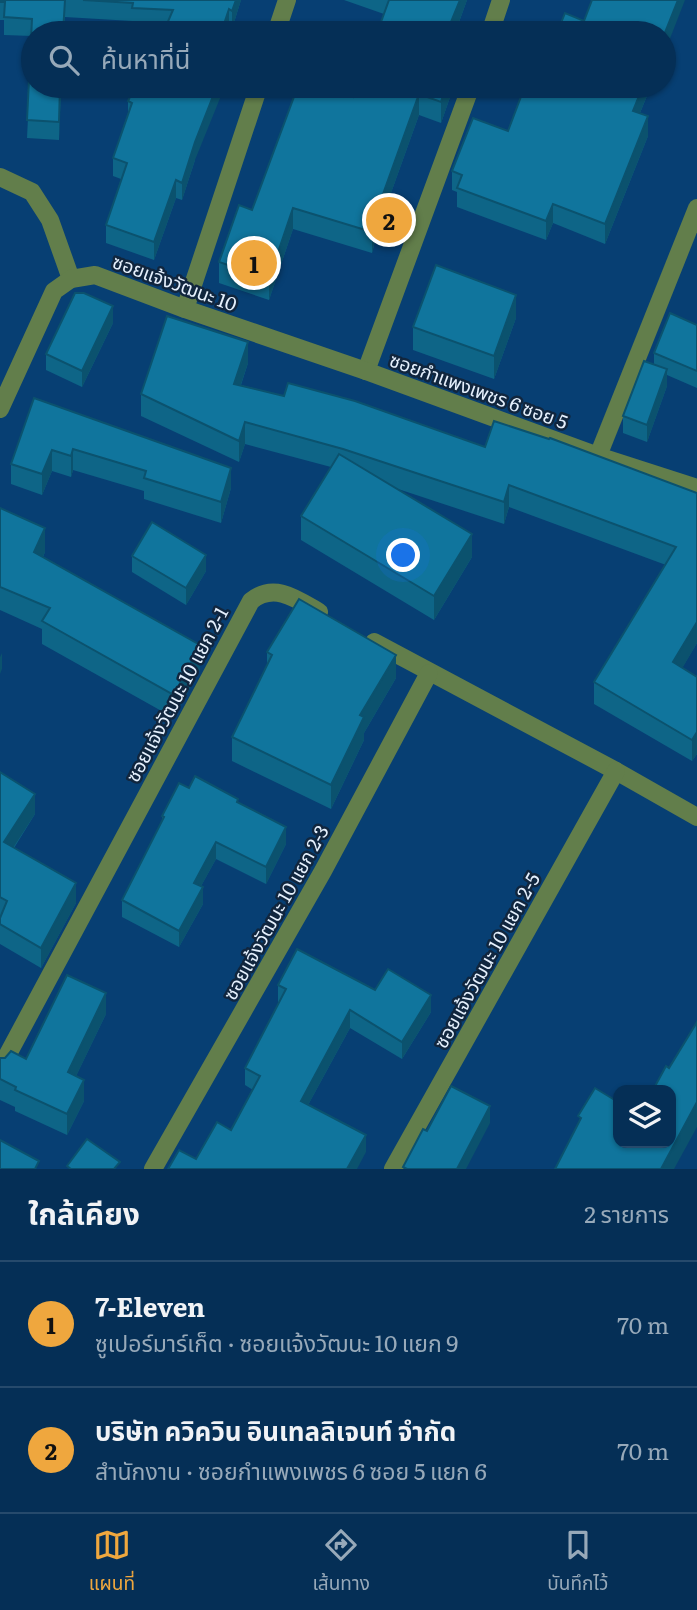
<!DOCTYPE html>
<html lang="th">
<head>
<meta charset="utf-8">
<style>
	:root { --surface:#052f56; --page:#133b60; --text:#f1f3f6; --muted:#97a9b9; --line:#264a6c; --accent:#efa73e }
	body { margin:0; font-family:Literata,"Noto Sans Thai",serif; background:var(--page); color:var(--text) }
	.controls { position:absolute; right:21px; bottom:21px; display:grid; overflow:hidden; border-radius:14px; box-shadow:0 2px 5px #0004 }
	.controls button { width:63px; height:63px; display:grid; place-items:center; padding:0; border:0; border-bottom:2px solid var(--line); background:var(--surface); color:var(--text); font:35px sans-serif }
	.you { position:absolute; left:404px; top:556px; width:24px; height:24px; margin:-18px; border:5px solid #fff; border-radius:50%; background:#1a73e8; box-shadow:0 0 0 10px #1a73e833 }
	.badge { display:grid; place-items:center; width:46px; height:46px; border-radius:50%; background:var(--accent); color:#111; font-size:23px; font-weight:700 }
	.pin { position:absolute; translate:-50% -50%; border:4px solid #fff; box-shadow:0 2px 7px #0006 }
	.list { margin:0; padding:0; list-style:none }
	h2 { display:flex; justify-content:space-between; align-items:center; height:91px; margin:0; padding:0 28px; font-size:30px }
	h2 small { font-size:23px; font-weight:400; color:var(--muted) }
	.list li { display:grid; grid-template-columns:46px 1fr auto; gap:21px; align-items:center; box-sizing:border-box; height:126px; padding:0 28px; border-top:2px solid var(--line) }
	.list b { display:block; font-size:26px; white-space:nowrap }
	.list p { margin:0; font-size:23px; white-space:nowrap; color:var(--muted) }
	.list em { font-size:23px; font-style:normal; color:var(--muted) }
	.icon { flex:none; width:38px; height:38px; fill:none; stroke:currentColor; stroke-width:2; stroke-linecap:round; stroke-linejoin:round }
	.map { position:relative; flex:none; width:697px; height:1169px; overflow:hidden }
	.search { position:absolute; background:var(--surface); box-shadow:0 2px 5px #0004; left:21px; right:21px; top:21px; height:77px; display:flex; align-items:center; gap:18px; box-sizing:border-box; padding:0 24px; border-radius:38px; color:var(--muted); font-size:26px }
	.sheet { height:343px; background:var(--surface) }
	nav { display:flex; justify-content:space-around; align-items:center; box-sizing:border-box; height:98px; border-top:2px solid var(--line); background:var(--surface); font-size:19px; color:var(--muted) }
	nav a { display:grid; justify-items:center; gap:4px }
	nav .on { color:var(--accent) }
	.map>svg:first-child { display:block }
</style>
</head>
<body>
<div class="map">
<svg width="697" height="1169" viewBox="0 0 697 1169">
	<rect width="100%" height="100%" fill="#073f73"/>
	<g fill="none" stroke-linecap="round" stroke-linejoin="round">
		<!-- street -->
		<g stroke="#627e4b" stroke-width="18">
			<path d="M276,33L287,0"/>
			<path d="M490,33L501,0"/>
			<path d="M0,177L32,192L50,220L71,279"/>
			<path d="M185,309L259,86"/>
			<path d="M366,371L471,86"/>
			<path d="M0,409L54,291L71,279L95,275L185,309L366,371L598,456L697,488"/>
			<path d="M598,456L697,208"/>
			<path d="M374,642L616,771L697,817"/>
			<path d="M0,1069L251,601C274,582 297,599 319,612"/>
			<path d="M153,1169L323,871L429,673"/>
			<path d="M393,1169L616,771"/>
		</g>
	</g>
	<!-- wall -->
	<g fill="#0e6587">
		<path d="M0,0H241L232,29L229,27L166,28L132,26V21L65,17L64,33H33L61,86L59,140L27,138L32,36L4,35V20H0Z"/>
		<path d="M344,0H467L458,25L468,33L384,14Z"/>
		<path d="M135,86L195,160L182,200L176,198L154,260L106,243V225L121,179L113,176V158L128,113V101Z"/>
		<path d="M357,86H454L441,123L419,115L378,229L372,253L293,229L269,300L219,283V262L252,210L353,97Z"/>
		<path d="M525,86H651L640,113L648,136L605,244L553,223L546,240L457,207V192L452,190V171L508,131Z"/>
		<path d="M516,318L494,379L413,350V327Z"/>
		<path d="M113,323L82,387L46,370V354Z"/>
		<path d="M697,325V388L667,375V386L647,442L623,433V416L654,364V353Z"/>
		<path d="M248,363L241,385L485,447L697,493V643L682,668L697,677V754L692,761L594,704V682L666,565L509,507L504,524L395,488L472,557L434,620L301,540V516L331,467L245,444L239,462L141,416V394Z"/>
		<path d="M34,398L231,488L221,523L144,499V491L73,470L71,477L52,471L42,495L11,484V464Z"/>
		<path d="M0,508L45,552L43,557L200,669L174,718L42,644V629L0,610Z"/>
		<path d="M132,556L206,571L186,605L132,572Z"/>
		<path d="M267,652L396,678L364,733V740L331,809L232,761V737L267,665Z"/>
		<path d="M0,772L35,814L14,848L76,903L41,968L0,944Z"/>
		<path d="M189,788L238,803L286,844L266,884L216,859L201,886L203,904L179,947L122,917V900L162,822V816Z"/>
		<path d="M278,985L375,990L431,1012L402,1059L350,1028L308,1105L366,1152L196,1159L231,1130L253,1090L245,1085V1068L279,1003L278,1002Z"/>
		<path d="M106,1014L76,1076L84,1101L67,1135L15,1111V1107L0,1100V1058L26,1059Z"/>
	</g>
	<!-- shaded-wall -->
	<g fill="#0b526e">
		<path d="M236,0H241L232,29V11Z"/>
		<path d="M460,0H467L455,33L451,22Z"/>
		<path d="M678,0H685L664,54V35Z"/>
		<path d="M229,9V27L227,33H221Z"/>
		<path d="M60,86H61L59,140V122Z"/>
		<path d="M217,86H225L195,160L182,200V183L195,142Z"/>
		<path d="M446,86H454L441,123V102Z"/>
		<path d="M643,86H651L633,130V111Z"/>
		<path d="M419,94V115L378,229L372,253V232L378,208Z"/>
		<path d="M648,116V136L605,244V224Z"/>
		<path d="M176,180V198L154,260V242Z"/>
		<path d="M553,204V223L546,240V221Z"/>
		<path d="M293,208V229L269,300V279Z"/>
		<path d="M516,295V318L494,379V356Z"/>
		<path d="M113,306V323L82,387V371Z"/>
		<path d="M248,342V363L234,405V384Z"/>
		<path d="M667,369V386L647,442V425Z"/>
		<path d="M245,422V444L239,462V441Z"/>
		<path d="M73,449V470L71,477V456Z"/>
		<path d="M52,450V471L42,495V474Z"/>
		<path d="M231,468V488L221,523V502Z"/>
		<path d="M509,485V507L504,524V502Z"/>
		<path d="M45,528V552L34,576V552Z"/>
		<path d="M472,534V557L434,620V596Z"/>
		<path d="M206,555V571L186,605V588Z"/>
		<path d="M697,622V643L673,684V662Z"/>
		<path d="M200,645V669L174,718V695Z"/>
		<path d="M2,653V669L0,674V657Z"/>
		<path d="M396,655V678L364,733V740L331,809V785L360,715Z"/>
		<path d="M697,732V754L692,761V740Z"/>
		<path d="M35,794V814L4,862V842Z"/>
		<path d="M286,827V844L266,884V867Z"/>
		<path d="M216,842V859L194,899V883Z"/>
		<path d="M76,883V903L41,968V948Z"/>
		<path d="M203,887V904L179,947V931Z"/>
		<path d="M106,993V1014L68,1093V1072Z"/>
		<path d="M431,995V1012L402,1059V1042Z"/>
		<path d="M350,1010V1028L301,1118V1101Z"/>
		<path d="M84,1080V1101L67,1135V1114Z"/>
		<path d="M697,1102V1127L674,1169H661Z"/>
		<path d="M490,1106V1123L466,1169H457Z"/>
		<path d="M366,1135V1152L357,1169H347Z"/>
	</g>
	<!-- building -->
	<g fill="#10759d" stroke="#0b526e" stroke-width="2">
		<path d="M0,0H65L63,33H33V86H60L59,122L27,120L32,19L4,17L5,2H0Z"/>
		<path d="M83,0H236L232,11L229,9L221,33H163L173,10L132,8L133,3Z"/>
		<path d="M389,0H460L451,22L468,28L466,33H377Z"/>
		<path d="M592,0H678L664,35V33H557L565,13L584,21Z"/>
		<path d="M135,86H217L195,142L182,183L176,180L154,242L106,225L127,163L113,158L132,103L128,101Z"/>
		<path d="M298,86H321L353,97L357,86H446L441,102L419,94L378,208L372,232L293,208L269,279L219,262L239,205L252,210Z"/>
		<path d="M525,86H643L633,111L648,116L605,224L553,204L546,221L457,188L462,175L452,171L473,118L508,131Z"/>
		<path d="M436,265L516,295L494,356L413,327Z"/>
		<path d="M75,293H84L113,306L82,371L46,354Z"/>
		<path d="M670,313L697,325V371L654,353Z"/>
		<path d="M167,316L248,342L234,384L284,396L288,383L355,401L485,447L494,421L549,439L550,438L697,493V622L673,662L697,677V732L692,740L594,682L676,547L509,485L504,502L343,449L245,422L239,441L141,394Z"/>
		<path d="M644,361L667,369L647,425L623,416Z"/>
		<path d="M34,398L231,468L221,502L144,478L146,471L73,449L71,456L52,450L42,474L11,464Z"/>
		<path d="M339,454L472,534L434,596L301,516Z"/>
		<path d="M0,508L45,528L34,552L200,645L174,695L42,621L50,608L0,587Z"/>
		<path d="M152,522L206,555L186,588L132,556Z"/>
		<path d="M299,599L396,655L360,715L364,717L331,785L232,737L272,655L267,652Z"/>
		<path d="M0,772L35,794L4,842L76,883L41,948L0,924V918L7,901L0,897Z"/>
		<path d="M195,776L238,799L237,802L286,827L266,867L216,842L194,883L203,887L179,931L122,900L164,817L162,816L179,783L189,788Z"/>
		<path d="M297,949L375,990L388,969L431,995L402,1042L350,1010L301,1101L366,1135L347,1169H168L179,1150L196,1159L217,1122L231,1130L260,1076L245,1068L286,989L278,985Z"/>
		<path d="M67,975L106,993L68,1072L84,1080L67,1114L15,1090L16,1087L0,1079V1058H5L11,1051L26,1059Z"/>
		<path d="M697,1022V1102L661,1169H555L581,1118L578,1116L595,1088L618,1102V1143H671V1090H653L666,1066L669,1068Z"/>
		<path d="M451,1086L490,1106L457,1169H407L403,1167L423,1129L427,1131Z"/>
		<path d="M87,1139L120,1162L114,1169H71L67,1166Z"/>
		<path d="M0,1140L39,1161L35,1169H0Z"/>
	</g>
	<g text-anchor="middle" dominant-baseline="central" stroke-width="5" stroke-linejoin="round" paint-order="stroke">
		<!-- street labels -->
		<g font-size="19" fill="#e5f0fd" stroke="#11263e">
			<text transform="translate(175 282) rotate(20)">ซอยแจ้งวัฒนะ 10</text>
			<text transform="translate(479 390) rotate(20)">ซอยกำแพงเพชร 6 ซอย 5</text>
			<text transform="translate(176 694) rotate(-62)">ซอยแจ้งวัฒนะ 10 แยก 2-1</text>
			<text transform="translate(275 912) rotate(-61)">ซอยแจ้งวัฒนะ 10 แยก 2-3</text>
			<text transform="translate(486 960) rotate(-61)">ซอยแจ้งวัฒนะ 10 แยก 2-5</text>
		</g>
	</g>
</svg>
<div class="controls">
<button><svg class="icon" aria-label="layers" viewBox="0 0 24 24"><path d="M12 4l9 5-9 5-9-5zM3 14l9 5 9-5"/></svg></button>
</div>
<div class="you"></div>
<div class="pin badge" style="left:254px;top:263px">1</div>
<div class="pin badge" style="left:389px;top:220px">2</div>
<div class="search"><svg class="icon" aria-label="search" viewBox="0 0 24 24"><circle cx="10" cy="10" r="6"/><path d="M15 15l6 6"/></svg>ค้นหาที่นี่</div>
</div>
<section class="sheet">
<h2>ใกล้เคียง<small>2 รายการ</small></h2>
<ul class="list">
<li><span class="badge">1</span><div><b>7-Eleven</b><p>ซูเปอร์มาร์เก็ต · ซอยแจ้งวัฒนะ 10 แยก 9</p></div><em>70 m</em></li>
<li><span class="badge">2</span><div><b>บริษัท ควิควิน อินเทลลิเจนท์ จำกัด</b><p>สำนักงาน · ซอยกำแพงเพชร 6 ซอย 5 แยก 6</p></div><em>70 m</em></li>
</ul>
</section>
<nav>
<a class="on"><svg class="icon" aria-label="map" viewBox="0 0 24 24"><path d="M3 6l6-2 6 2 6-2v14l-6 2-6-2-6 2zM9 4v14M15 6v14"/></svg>แผนที่</a>
<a><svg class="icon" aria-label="directions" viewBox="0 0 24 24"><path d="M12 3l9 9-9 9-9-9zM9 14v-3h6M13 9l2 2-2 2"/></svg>เส้นทาง</a>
<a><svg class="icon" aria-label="saved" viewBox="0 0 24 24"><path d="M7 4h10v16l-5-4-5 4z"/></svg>บันทึกไว้</a>
</nav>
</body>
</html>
